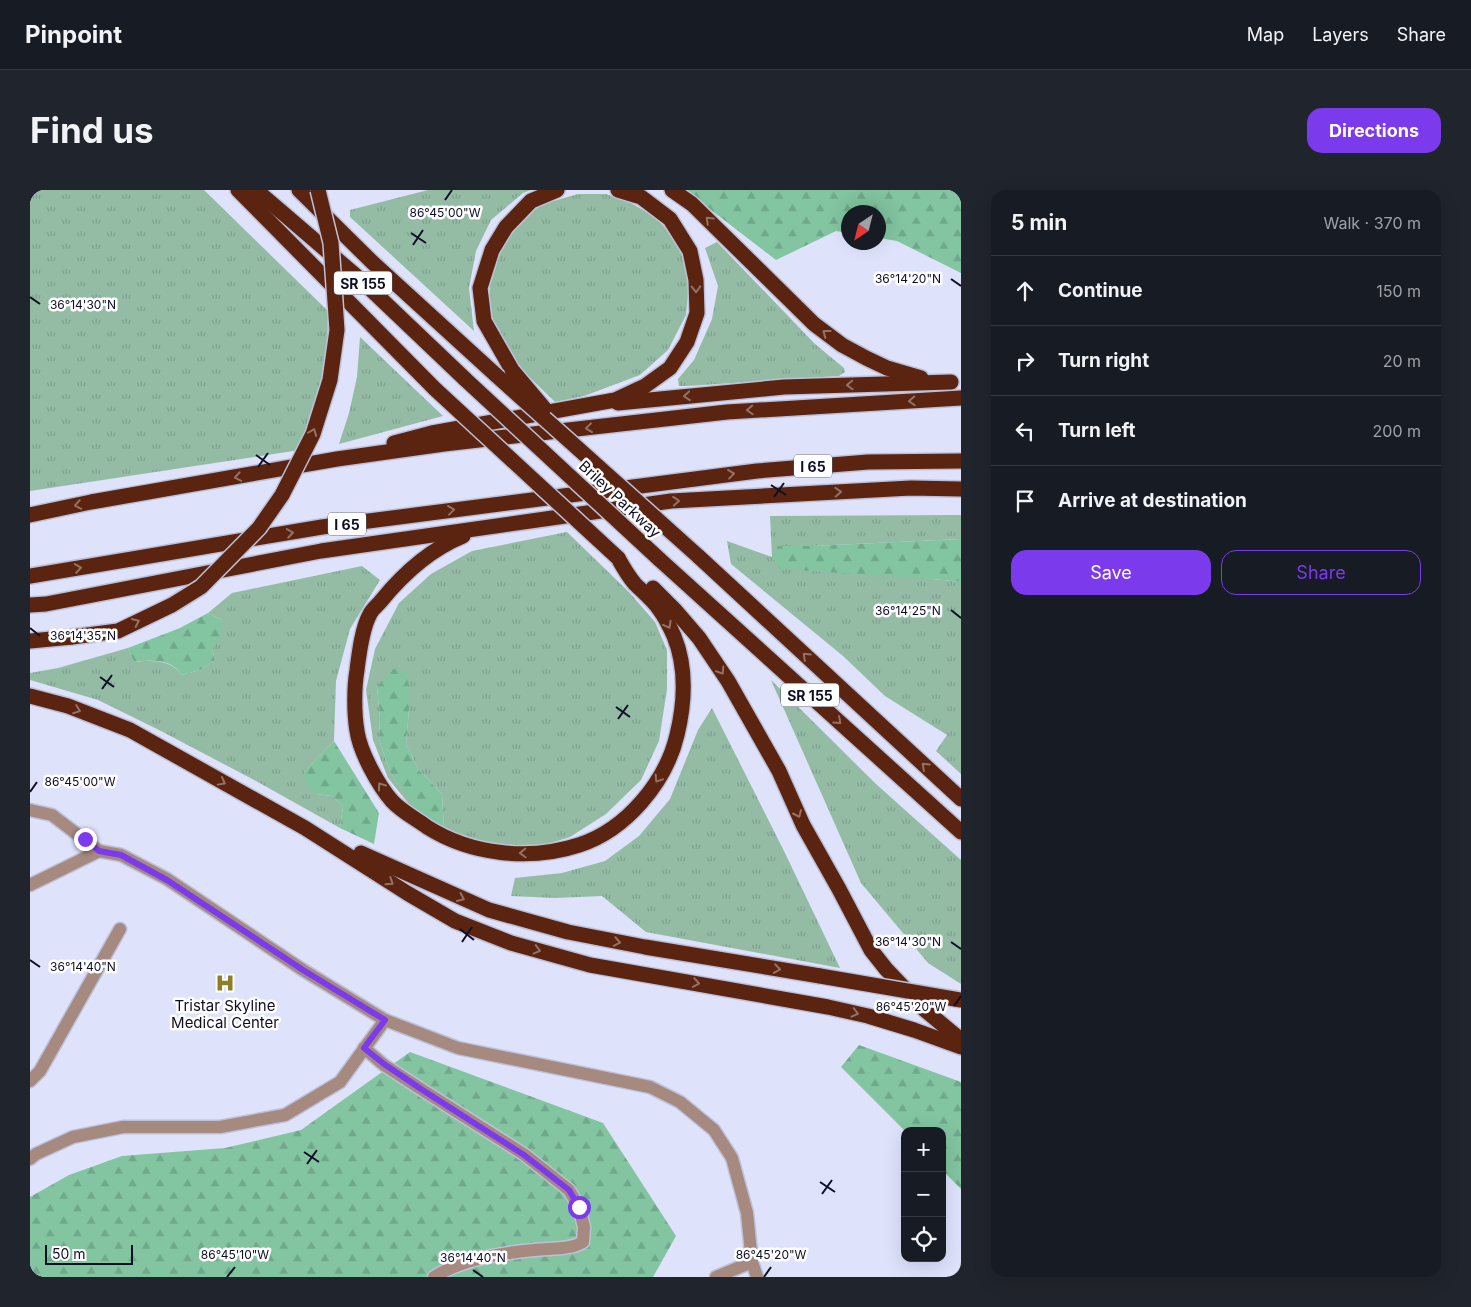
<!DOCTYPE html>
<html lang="en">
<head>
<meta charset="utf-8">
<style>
	:root { --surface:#171b24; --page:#20242c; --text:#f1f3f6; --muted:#9ea1a6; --line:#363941; --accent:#7c3aed }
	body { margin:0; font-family:Inter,sans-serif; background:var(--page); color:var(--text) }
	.controls { position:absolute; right:15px; bottom:15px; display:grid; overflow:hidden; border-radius:10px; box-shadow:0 5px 20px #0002 }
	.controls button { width:45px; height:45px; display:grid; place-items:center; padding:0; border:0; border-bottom:1px solid var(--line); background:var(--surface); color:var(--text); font:25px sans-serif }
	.compass { position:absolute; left:811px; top:15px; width:45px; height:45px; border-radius:50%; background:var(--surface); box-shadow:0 5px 20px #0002; rotate:215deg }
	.scale { position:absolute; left:15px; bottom:12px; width:88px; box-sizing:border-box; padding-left:5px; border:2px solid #0e0f25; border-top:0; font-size:14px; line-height:18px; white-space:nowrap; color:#0e0f25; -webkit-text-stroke:4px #fff; paint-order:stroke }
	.stop { position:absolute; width:15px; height:15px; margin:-11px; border:4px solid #7c3aed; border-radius:50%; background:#fff }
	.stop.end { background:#7c3aed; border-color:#fff; box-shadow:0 1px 5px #0008 }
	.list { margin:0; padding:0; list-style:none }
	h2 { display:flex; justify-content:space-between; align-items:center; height:65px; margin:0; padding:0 20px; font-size:21px }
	h2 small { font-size:16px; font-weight:400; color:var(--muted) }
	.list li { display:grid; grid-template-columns:32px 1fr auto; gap:15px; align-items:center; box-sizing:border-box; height:70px; padding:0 20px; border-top:1px solid var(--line) }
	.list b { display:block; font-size:19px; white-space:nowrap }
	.list em { font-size:16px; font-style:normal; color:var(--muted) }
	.actions { display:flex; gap:10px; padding:15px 20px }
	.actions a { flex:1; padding:11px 0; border:1px solid var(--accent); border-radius:15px; text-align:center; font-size:18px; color:var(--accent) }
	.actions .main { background:var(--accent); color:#fff }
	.icon { flex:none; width:28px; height:28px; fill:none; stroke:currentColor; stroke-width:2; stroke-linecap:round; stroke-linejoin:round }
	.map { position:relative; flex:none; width:931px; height:1087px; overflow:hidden; border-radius:15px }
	header { display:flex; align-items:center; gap:30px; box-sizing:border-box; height:70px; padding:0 25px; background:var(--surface); border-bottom:1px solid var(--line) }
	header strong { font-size:24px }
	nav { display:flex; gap:28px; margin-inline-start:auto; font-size:18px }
	.intro { display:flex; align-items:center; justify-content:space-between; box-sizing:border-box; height:120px; padding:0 30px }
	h1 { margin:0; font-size:35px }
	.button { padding:12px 22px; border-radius:15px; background:var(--accent); color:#fff; font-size:18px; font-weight:700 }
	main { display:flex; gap:30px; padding:0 30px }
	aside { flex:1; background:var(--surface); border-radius:15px; box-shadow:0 5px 20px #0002 }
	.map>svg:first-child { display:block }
</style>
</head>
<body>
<header>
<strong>Pinpoint</strong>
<nav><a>Map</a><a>Layers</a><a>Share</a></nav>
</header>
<div class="intro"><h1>Find us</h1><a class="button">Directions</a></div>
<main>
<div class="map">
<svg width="931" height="1087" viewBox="0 0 931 1087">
	<defs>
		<pattern id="grass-tufts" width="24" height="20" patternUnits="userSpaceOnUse" patternTransform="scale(1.25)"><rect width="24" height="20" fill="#94bca5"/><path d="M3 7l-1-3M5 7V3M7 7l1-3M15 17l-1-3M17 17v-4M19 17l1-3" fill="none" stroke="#7ea08e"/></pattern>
		<pattern id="forest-firs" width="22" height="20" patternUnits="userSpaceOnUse" patternTransform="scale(1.25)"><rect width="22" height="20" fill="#82c5a0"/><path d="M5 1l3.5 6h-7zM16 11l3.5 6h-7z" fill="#6fa88a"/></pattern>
	</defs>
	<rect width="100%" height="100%" fill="#dee2fb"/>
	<!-- grass -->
	<g fill="url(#grass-tufts)">
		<path d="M0,0H174L298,121L297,174L286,219L270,260L0,301Z"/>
		<path d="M398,0H501L493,3L461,30L446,61L439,98L444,141L320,27V20Z"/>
		<path d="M548,4H576L601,13L625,27L641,44L654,68L659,93L656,125L638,160L610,185L554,206L525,212L492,180L466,143L459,119L460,94L466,66L479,45L510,15Z"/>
		<path d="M687,52L785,154L814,178L815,182L809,186L657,196H649L648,189L664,170L682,129L688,96L675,58Z"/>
		<path d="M330,147L413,226L309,254L319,223L327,187Z"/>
		<path d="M931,325V349L782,356H748L902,389L931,392V584L906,561L917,545L855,506L813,466L701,374L697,351L742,367L740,326Z"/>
		<path d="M537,342L599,402L625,432L637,460V499L629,551L611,590L576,624L540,647L505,658L451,653L414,638L412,604L388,579L376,554L379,519L347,497L350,527L349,549L360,582L385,615L382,618L358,588L343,550L336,500L345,459L369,413L401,384L442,361Z"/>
		<path d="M332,376L350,390L320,439L306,491L304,551L274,582L287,604L302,606L313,616L310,638L226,591L129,540L68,510L0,490V483L28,478L98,458L104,472C121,470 141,469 152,485L170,480L185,470L182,460L192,430L178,423L202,403Z"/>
		<path d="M741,490L846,594L931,670V794L898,773L831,693Z"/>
		<path d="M682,518L754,661L810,778L616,742L572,706L525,708L481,706L485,688L532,683L575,671L609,646L640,609L668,540Z"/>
	</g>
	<!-- forest -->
	<g fill="url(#forest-firs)">
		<path d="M655,0H931V83L867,51L849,48L848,22H818V43L806,41L746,70Z"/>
		<path d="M931,349V392L902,389L750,379L742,367L748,356H782Z"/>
		<path d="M178,423L192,430L190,448L182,460L185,470L170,480L152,485C141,468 121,470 104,472L98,458L150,438Z"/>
		<path d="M365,478L377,483L379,519L376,554L388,579L412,604L414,638L382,618L384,615L360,582L349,549L350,527L347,497Z"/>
		<path d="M304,551L349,623L344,654L310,638L313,616L302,606L287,604L276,596L274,582Z"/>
		<path d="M829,855L931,892V999L912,980V941H875L811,877Z"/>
		<path d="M380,862L573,933L646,1046L623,1087H0V1007L39,985L92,966L195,958L271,940Z"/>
	</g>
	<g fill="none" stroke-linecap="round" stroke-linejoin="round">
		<!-- minor casing -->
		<g stroke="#bdc0d9" stroke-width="15">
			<g id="minor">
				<path d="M0,620L22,625L69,661L91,665L137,689L273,780L355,830L428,858L620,897L650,912L684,940L702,968L717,1023L722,1072L727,1087"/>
				<path d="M0,695L69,661"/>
				<path d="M334,858L354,875L394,901L495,965L539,1000L549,1017L554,1037L553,1052C540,1060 520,1058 504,1060C471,1063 432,1069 404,1087"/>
				<path d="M0,891L10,881L90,739"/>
				<path d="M0,969L6,964L43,947L93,937H190L255,925L310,892L355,830"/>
				<path d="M686,1087L722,1072"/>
			</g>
		</g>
		<!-- highway casing -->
		<g stroke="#bdc0d9" stroke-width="18">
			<g id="highway">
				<path d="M208,0L405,199"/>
				<path d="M226,0L331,90L436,190"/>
				<path d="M269,0L342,72L467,186"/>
				<path d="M642,0L662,14L784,134L812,155L836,168L857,178L891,188"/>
				<path d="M482,180L454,131L450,98L462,60L476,37L501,11L527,0"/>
				<path d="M588,213L754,197L921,192"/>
				<path d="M364,253L402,243L585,210L615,196L640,178L657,152L667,123L666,90L660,61L640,29L611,7L588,0"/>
				<path d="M0,325L61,312L307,269L414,254L697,222L931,208"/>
				<path d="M433,346C401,359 373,384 351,411C348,415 342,419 340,424C332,438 329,464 327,480C324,498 324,523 327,541C330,562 348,595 362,611C371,621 386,629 397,637C441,665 500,671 549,655C596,640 636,592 647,545C655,512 657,478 644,446C640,437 635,427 629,419C623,410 613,402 605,394C598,386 593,377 588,368"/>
				<path d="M668,366L931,609"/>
				<path d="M629,369L931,642"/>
				<path d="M0,386L292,337L727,281L838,272L931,271"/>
				<path d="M623,398L644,419L669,448L698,491L749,581L773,635L809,699L841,760L856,779L895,820L931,850"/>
				<path d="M0,415L16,414L291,361L641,311L881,298L931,299"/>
				<path d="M0,451L42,447"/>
				<path d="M0,506L38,516L100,540L275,638L377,703L425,731L481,753L560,775L798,817L838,826L884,840L931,857"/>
				<path d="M331,663L459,720L538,742L615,757L790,786"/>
			</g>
		</g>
		<!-- minor -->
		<use href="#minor" stroke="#a6897f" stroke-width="12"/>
		<!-- highway -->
		<use href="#highway" stroke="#5a2410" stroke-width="15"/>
		<!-- highway-bridge casing -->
		<g stroke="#bdc0d9" stroke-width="18" stroke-linecap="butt">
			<g id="highway-bridge">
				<path d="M482,180L514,218"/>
				<path d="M467,186L668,366"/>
				<path d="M436,190L629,369"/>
				<path d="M405,199L588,368"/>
				<path d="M42,447L88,441L142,415L171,397L229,338L252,305L283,244L300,190L307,140L301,53L288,0"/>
				<path d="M790,786L931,810"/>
			</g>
		</g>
		<!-- highway-bridge -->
		<use href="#highway-bridge" stroke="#5a2410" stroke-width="15"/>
	</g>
	<!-- one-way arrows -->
	<defs><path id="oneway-chevron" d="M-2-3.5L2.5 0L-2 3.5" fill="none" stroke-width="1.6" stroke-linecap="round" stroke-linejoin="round" transform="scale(1.25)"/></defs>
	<g stroke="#947164">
		<use href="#oneway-chevron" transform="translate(679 30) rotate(-136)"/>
		<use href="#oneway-chevron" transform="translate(666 99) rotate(89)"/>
		<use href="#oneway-chevron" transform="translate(796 143) rotate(-143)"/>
		<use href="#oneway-chevron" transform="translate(820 195) rotate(178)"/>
		<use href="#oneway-chevron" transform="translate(657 206) rotate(175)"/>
		<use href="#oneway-chevron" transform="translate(882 211) rotate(177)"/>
		<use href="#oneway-chevron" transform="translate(720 220) rotate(177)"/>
		<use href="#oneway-chevron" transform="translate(559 238) rotate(173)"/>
		<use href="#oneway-chevron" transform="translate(283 242) rotate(-69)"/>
		<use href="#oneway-chevron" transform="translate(701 284) rotate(-7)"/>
		<use href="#oneway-chevron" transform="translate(208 287) rotate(170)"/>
		<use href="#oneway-chevron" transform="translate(808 302) rotate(-3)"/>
		<use href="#oneway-chevron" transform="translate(646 311) rotate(-4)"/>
		<use href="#oneway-chevron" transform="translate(48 315) rotate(169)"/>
		<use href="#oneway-chevron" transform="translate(421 320) rotate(-7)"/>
		<use href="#oneway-chevron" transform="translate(260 343) rotate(-9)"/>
		<use href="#oneway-chevron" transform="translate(48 378) rotate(-9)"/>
		<use href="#oneway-chevron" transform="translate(106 432) rotate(-25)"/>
		<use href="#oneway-chevron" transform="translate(638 435) rotate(61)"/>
		<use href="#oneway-chevron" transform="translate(776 466) rotate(-137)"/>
		<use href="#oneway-chevron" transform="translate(691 481) rotate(57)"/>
		<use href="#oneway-chevron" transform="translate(47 520) rotate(21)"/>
		<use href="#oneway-chevron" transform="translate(808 531) rotate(42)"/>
		<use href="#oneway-chevron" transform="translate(895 576) rotate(-137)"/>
		<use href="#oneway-chevron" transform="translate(628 589) rotate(122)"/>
		<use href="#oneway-chevron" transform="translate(192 592) rotate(29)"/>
		<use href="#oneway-chevron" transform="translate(351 596) rotate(-126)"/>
		<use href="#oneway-chevron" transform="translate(768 624) rotate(66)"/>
		<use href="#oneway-chevron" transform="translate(493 663) rotate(178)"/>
		<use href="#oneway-chevron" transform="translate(360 692) rotate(33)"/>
		<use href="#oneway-chevron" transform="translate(431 708) rotate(24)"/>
		<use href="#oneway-chevron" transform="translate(587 752) rotate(11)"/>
		<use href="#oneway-chevron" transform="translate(507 760) rotate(15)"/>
		<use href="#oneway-chevron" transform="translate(747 779) rotate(9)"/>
		<use href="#oneway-chevron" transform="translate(666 793) rotate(10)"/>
		<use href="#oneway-chevron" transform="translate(825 823) rotate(14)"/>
	</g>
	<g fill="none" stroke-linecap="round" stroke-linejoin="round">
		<!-- route -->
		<path stroke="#7c3aed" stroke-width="6" d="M55,649L69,661L91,665L137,690L273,780L355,830L334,858L354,874L394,901L494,965L539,1000L549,1017"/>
	</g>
	<!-- ticks -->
	<path fill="none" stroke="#0e0f25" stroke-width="2" d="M415,10L422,0M381,43L396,53M383,55L393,40M921,89L931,96M0,107L10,114M226,265L240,275M228,277L238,263M741,295L756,305M744,307L754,293M921,420L931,428M0,438L10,446M70,487L84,497M72,499L82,485M586,517L600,527M588,529L598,515M0,602L7,592M430,739L444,750M432,752L442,737M921,752L931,759M0,770L10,777M924,816L931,806M274,962L289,972M277,974L287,960M790,992L805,1002M792,1004L802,990M443,1080L453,1087M197,1087L205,1077M734,1087L741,1077"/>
	<!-- icons -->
	<defs>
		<g id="hospital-bare" transform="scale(1.5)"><path d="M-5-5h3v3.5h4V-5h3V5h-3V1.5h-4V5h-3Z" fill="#8e7f26" stroke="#fff" stroke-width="2.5" paint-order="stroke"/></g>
	</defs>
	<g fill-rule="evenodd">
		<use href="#hospital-bare" x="195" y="793"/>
	</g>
	<g text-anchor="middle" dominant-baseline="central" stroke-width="5" stroke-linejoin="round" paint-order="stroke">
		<!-- shield labels -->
		<g fill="#fff" stroke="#565766" stroke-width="1">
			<rect x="304" y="81.5" width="58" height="23" rx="4"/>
			<rect x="764" y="264.5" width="38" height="23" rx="4"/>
			<rect x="298" y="322.5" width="38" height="23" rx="4"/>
			<rect x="751" y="493.5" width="58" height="23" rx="4"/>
		</g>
		<g font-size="14" font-weight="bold" fill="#0e0f25">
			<text x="333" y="93">SR 155</text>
			<text x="783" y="276">I 65</text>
			<text x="317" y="334">I 65</text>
			<text x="780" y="505">SR 155</text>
		</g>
		<!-- street labels -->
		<g font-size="15" fill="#0e0f25" stroke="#fff">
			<text transform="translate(590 309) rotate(43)">Briley Parkway</text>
		</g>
		<!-- poi labels -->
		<g font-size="15" fill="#0e0f25" stroke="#fff">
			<text x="195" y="815">Tristar Skyline<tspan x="195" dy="17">Medical Center</tspan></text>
		</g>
	</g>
	<g font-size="12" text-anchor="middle" fill="#0e0f25" stroke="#fff" stroke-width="5" stroke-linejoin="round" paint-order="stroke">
		<text x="415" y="27">86°45'00"W</text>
		<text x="878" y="93">36°14'20"N</text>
		<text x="53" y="119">36°14'30"N</text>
		<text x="878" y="425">36°14'25"N</text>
		<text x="53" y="450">36°14'35"N</text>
		<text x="50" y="596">86°45'00"W</text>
		<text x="878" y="756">36°14'30"N</text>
		<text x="53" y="781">36°14'40"N</text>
		<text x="881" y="821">86°45'20"W</text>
		<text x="205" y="1069">86°45'10"W</text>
		<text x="741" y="1069">86°45'20"W</text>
		<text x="443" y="1072">36°14'40"N</text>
	</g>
</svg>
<div class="controls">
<button>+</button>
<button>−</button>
<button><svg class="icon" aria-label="locate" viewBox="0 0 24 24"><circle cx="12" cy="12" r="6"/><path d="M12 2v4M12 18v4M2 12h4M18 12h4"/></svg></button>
</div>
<svg class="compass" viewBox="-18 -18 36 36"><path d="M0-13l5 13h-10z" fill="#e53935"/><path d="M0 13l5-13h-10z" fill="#9ea1a6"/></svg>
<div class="scale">50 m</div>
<div class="stop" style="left:549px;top:1017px"></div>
<div class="stop end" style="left:55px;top:649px"></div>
</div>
<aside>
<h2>5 min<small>Walk · 370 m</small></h2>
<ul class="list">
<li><svg class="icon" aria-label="ahead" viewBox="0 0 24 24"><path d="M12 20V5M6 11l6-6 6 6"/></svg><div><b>Continue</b></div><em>150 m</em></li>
<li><svg class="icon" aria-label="right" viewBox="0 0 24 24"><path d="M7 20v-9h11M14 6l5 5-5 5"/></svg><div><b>Turn right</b></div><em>20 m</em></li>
<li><svg class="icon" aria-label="left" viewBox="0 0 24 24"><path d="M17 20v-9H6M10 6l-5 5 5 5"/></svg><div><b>Turn left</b></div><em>200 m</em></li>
<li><svg class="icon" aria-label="arrive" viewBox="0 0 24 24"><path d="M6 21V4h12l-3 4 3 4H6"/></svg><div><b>Arrive at destination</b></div></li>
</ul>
<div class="actions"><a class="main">Save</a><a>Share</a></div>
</aside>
</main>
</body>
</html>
